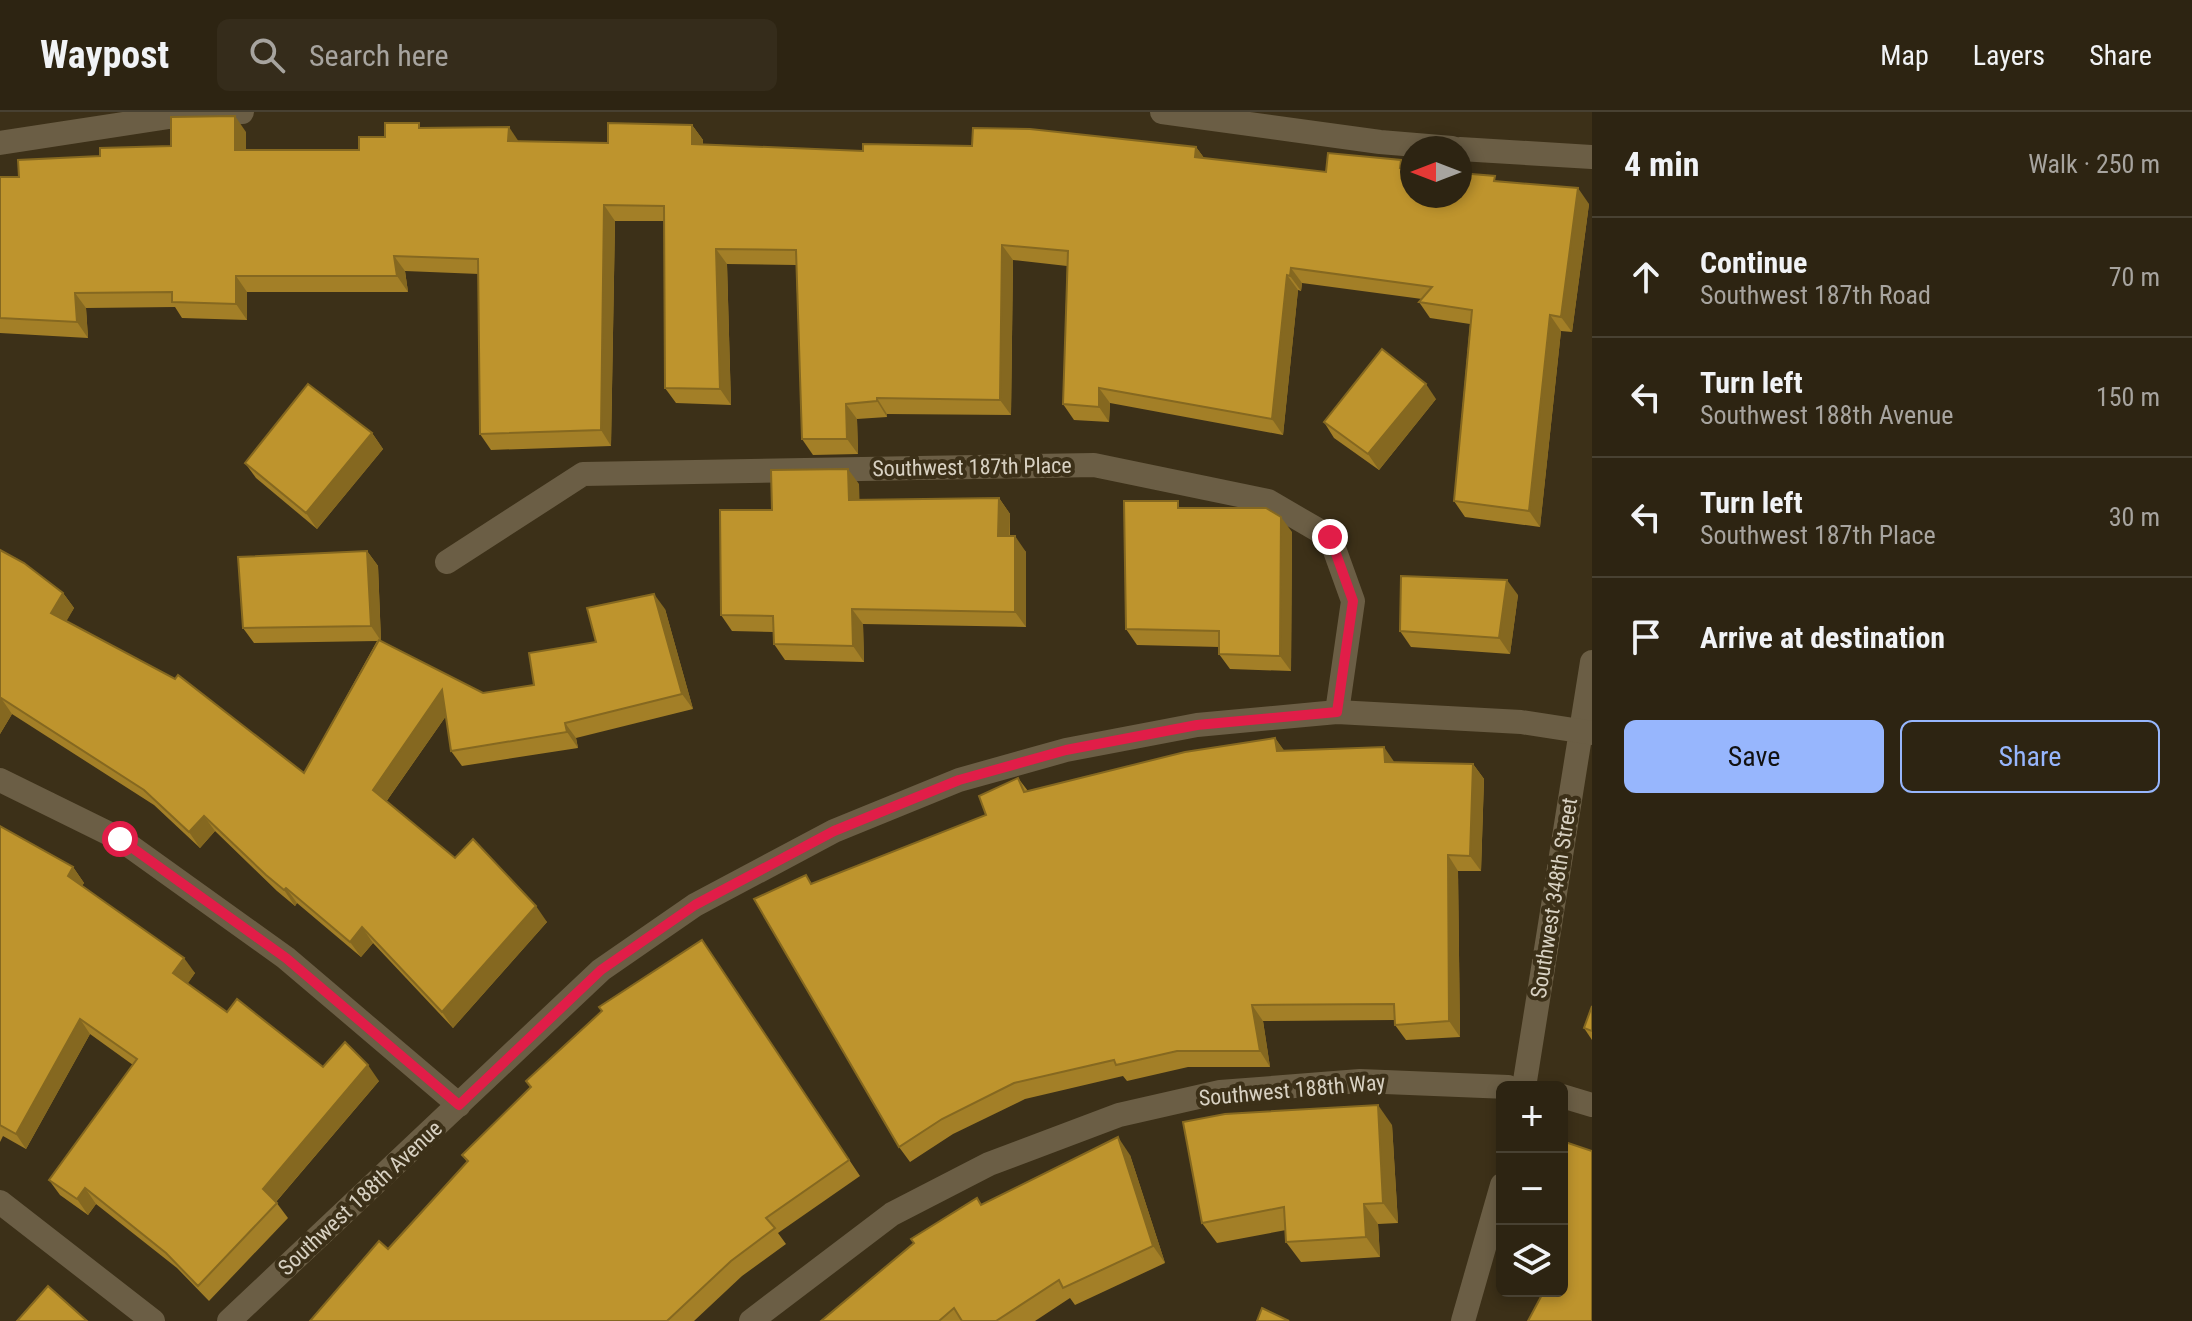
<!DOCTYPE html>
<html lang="en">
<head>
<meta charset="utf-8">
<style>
	:root { --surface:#2d2412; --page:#352c1b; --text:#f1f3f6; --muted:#a7a49f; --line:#484132; --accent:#97b6fd }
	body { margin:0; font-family:"Roboto Condensed",sans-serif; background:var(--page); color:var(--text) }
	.controls { position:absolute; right:24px; bottom:24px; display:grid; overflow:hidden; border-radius:12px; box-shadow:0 4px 12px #0003 }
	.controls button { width:72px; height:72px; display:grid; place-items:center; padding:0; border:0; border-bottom:2px solid var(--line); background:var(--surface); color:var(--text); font:40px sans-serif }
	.compass { position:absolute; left:1400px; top:24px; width:72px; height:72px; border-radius:50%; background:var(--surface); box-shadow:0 4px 12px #0003; rotate:270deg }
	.stop { position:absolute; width:24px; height:24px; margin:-18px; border:6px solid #e11d48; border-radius:50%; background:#fff }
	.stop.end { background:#e11d48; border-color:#fff; box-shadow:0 2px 8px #0008 }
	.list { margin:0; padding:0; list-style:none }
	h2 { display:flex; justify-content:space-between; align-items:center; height:104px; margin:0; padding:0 32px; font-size:34px }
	h2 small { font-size:26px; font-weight:400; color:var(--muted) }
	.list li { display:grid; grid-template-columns:52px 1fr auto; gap:24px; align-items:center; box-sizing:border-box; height:120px; padding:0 32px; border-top:2px solid var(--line) }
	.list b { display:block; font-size:30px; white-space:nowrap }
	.list p { margin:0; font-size:26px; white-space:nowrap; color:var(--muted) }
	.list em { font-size:26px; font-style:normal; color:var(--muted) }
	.actions { display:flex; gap:16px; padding:24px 32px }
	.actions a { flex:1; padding:18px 0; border:2px solid var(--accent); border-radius:12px; text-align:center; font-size:28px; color:var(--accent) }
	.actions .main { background:var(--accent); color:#111 }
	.icon { flex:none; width:44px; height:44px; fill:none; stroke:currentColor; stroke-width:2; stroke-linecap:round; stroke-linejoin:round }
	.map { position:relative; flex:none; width:1592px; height:1209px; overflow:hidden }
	header { display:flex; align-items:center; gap:48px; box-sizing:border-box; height:112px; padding:0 40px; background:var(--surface); border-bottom:2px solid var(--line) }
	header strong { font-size:38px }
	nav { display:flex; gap:44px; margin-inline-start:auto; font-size:28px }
	.search { width:560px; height:72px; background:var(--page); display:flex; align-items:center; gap:20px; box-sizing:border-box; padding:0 28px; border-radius:12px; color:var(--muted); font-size:30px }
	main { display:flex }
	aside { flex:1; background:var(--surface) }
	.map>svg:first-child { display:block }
</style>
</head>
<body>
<header>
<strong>Waypost</strong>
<div class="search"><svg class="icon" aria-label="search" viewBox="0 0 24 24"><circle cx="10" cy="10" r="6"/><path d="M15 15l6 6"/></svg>Search here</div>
<nav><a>Map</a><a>Layers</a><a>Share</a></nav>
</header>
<main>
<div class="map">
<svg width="1592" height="1209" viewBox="0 0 1592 1209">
	<rect width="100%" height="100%" fill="#3c3018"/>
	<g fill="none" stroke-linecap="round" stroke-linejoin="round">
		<!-- minor -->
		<g stroke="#6b5e45" stroke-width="24">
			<path d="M1162,0L1380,30L1452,36"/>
			<path d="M0,31L169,5L242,0"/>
			<path d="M1460,37L1592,45"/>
			<path d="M447,450L583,362L1094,353L1268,389L1330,425L1353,489L1337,600"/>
			<path d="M0,668L120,727L286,846L459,993"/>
			<path d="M1524,975L1592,550"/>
			<path d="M1562,984L1592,993"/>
			<path d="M0,1090L153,1209"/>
			<path d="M229,1209L601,858L695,793L834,719L959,668L1066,638L1197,613L1337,600L1521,610L1592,621"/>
			<path d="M751,1209L892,1102L989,1052L1119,1003L1220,980L1360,969L1508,975"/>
			<path d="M1463,1209L1502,1073"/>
		</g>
	</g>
	<!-- wall -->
	<g fill="#a37f27">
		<path d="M692,13L703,28V32L863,39L972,34L1196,35L1204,46L1326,60L1407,57L1498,69L1589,92L1572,220L1561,219L1540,415L1465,405L1454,389L1470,212L1430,206L1419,190L1422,187L1302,171L1301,179L1298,178L1283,323L1110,291L1109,310L1074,308L1063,292L1067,154L1013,148L1011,303L887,302V305L857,307L858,342L813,343L802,327L796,153L727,152L731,293L676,291L665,276L664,109H615L611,334L491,338L480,322L479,162L405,159L408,180H247V208L182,206L175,195L86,196L88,226L0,221V65H19L100,44L171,34L246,20V38H359L385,25L422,16L519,29L608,31Z"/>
		<path d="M1436,287L1379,358L1334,326L1324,310Z"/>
		<path d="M372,321L383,337L317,417L256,366L245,351Z"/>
		<path d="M859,372V388L999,386L1010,402V424L1026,440V515L863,512L864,550L785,548L774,532V520L732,519L721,503L772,398Z"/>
		<path d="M1183,396L1292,420L1291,559L1230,557L1219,542V535L1137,533L1126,517Z"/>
		<path d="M0,438L63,481L74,496L66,509L304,661L377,529L254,531L243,516L367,439L378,454L381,529L483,581L534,573L596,530L665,497L693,597L576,626L578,636L462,654L451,639L446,604L386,690L455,746L547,810L453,916L373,831L361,845L297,791L295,794L277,779L215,719L200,736L154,693L12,602L0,622Z"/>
		<path d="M1518,483L1510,542L1411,535L1400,519Z"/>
		<path d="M1275,626L1284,639L1395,650L1473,652L1484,667L1481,759H1458L1460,925L1406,928L1395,913V908L1263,909L1270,955H1188L1127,969L1123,964L1025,987L953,1022L910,1050L899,1035L806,763L812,772L986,703L1018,666L1028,679Z"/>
		<path d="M0,714L73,755L84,771L82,773L195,861L187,872L227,900L323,955L379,969L276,1090L288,1106L209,1189L177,1156L96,1092L88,1103L60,1083L49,1068L133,953L90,922L26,1037L3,1024L0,1030Z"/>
		<path d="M702,828L860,1064L778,1121L786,1132L742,1164L694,1209H310L388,1137L467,1050L462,1043L531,976L526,969Z"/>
		<path d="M1592,894V928L1584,916Z"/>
		<path d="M1392,1013L1398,1111L1378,1112L1380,1145L1301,1150L1286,1130V1118L1217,1131L1202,1111Z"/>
		<path d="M1130,1043L1165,1151L1075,1193L1070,1186L1035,1209H821L981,1093Z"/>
	</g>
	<!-- shaded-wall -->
	<g fill="#856820">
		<path d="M235,4L246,20V53L235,38Z"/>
		<path d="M692,13L703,28L702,47L692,32Z"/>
		<path d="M509,15L519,30L508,29Z"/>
		<path d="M1196,35L1207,50L1195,45Z"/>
		<path d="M1578,76L1589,92L1572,220L1561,205Z"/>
		<path d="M604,93L615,109L611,334L601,318Z"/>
		<path d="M1002,133L1013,148L1011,303L1000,288Z"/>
		<path d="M716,137L727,152L731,293L720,277Z"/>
		<path d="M394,144L405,159L408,180L397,164Z"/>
		<path d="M1291,156L1302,171L1301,179L1290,164Z"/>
		<path d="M1287,163L1298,178L1283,323L1272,307Z"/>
		<path d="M236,164L247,180V208L236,192Z"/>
		<path d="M75,181L86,196L88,226L77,210Z"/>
		<path d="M1550,203L1561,219L1540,415L1529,399Z"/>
		<path d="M1426,272L1436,287L1379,358L1368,342Z"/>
		<path d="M1099,276L1110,291L1109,310L1099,295Z"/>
		<path d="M877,286L887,302V305L877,289Z"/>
		<path d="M846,292L857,307L858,342L847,327Z"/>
		<path d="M372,321L383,337L317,417L306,401Z"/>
		<path d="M848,357L859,372L860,404L849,388Z"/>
		<path d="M999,386L1010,402L1009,440L998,424Z"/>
		<path d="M1281,405L1292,420L1291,559L1280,544Z"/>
		<path d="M1015,424L1026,440V515L1015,500Z"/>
		<path d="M367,439L378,454L381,529L371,514Z"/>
		<path d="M1507,468L1518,483L1510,542L1499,526Z"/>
		<path d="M63,481L74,496L62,517L51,501Z"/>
		<path d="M654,482L665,497L693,597L682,582Z"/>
		<path d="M852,497L863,512L864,550L853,534Z"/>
		<path d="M442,578L453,594L383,694L373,678Z"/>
		<path d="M1,586L12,602L0,622V588Z"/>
		<path d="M565,611L576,626L578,636L567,620Z"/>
		<path d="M1275,626L1286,641L1277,639Z"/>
		<path d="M1384,635L1395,651L1385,650Z"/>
		<path d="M1473,652L1484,667L1481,759L1470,744Z"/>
		<path d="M204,704L215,719L200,736L189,720Z"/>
		<path d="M1448,743L1458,759L1460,925L1449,909Z"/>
		<path d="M73,755L84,771L79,779L68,764Z"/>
		<path d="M286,776L297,791L295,794L284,778Z"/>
		<path d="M536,794L547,810L453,916L442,900Z"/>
		<path d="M362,815L373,831L361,845L350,830Z"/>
		<path d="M184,846L195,861L184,877L173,861Z"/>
		<path d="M1252,893L1263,909L1270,955L1260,939Z"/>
		<path d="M80,907L90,922L26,1037L16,1022Z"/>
		<path d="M368,953L379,969L274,1092L263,1077Z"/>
		<path d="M1378,993L1392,1013L1398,1111L1383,1091Z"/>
		<path d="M1118,1025L1130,1043L1165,1151L1153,1134Z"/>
		<path d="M85,1076L96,1092L88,1103L77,1087Z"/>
		<path d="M1364,1092L1378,1112L1380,1145L1366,1125Z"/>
	</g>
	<!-- building -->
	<g fill="#be942d" stroke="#856820" stroke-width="2">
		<path d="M235,4V38H359V25H385V11H419V16L509,15L508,29L608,31V11L692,13V32L863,39V32L972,34L973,16L1030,17L1196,35L1195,45L1326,60L1328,41L1401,48L1400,56L1412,57V84H1460V61L1495,64L1494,69L1578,76L1561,205L1550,203L1529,399L1454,389L1472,198L1419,190L1432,175L1291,156L1290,164L1287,163L1272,307L1099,276V295L1063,292L1068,139L1002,133L1000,288L877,286V289L846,292L847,327H802L796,138L716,137L720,277L665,276L664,94L604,93L601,318L480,322L478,147L394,144L397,164H236V192L172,190V180L75,181L77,210L0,206V65H19L18,48L100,44V36L171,34V5Z"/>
		<path d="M1382,237L1426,272L1368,342L1324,310Z"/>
		<path d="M308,272L372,321L306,401L245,351Z"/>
		<path d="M848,357L849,388L999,386L998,424H1015V500L852,497L853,534L774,532L773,504L721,503L720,398H772L771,358Z"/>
		<path d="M1124,389H1178V396H1266L1281,405L1280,544L1219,542V519L1126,517Z"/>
		<path d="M0,438L24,451L63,481L51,501L175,567L178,563L304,661L379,528L483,581L534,573L529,541L596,530L587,496L654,482L682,582L565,611L567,620L451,639L442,578L373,678L455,746L473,727L536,794L442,900L362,815L350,830L286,776L284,778L266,763L204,704L189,720L144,678L1,586L0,588Z"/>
		<path d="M367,439L371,514L243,516L238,445Z"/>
		<path d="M1401,464L1507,468L1499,526L1400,519Z"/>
		<path d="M1275,626L1277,639L1384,635L1385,650L1473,652L1470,744L1448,743L1449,909L1395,913L1394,892L1252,893L1260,939H1177L1116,953L1114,948L1014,971L942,1007L899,1035L754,787L806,763L811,772L986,703L979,684L1018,666L1024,680L1185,640Z"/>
		<path d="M0,714L73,755L68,764L184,846L173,861L227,900L237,887L323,955L345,930L368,953L263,1077L277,1091L198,1174L166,1141L85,1076L77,1087L49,1068L137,947L80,907L16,1022L0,1013Z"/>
		<path d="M702,828L849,1048L766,1106L775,1116L731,1149L667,1209H310L379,1129L388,1137L468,1049L462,1043L531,975L526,969L602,899L599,895Z"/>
		<path d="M1592,894V919L1584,916Z"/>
		<path d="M1378,993L1383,1091L1364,1092L1366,1125L1286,1130L1284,1095L1202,1111L1183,1010L1225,1002Z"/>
		<path d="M1118,1025L1153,1134L1063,1176L1059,1168L996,1209H962L954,1196L939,1209H821L914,1131L911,1127L977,1086L981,1093Z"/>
		<path d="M1562,1029L1592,1039V1209H1528L1544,1179H1562Z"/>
		<path d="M48,1174L87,1209H17Z"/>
		<path d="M1262,1196L1289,1209H1257Z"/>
	</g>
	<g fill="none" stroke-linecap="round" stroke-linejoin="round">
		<!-- route -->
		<path stroke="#e11d48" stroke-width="10" d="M120,727L286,846L459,993L601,858L695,793L834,719L959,668L1066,638L1197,613L1337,600L1353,489L1330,425"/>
	</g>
	<g text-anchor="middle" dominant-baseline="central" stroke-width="8" stroke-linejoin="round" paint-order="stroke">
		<!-- street labels -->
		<g font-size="22" fill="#d8d1c2" stroke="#3c3018">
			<text transform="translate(972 355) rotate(-1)">Southwest 187th Place</text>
			<text transform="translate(1554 786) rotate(-81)">Southwest 348th Street</text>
			<text transform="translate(1292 978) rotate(-5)">Southwest 188th Way</text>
			<text transform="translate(360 1086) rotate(-43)">Southwest 188th Avenue</text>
		</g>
	</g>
</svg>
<div class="controls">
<button>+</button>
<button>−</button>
<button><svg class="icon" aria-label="layers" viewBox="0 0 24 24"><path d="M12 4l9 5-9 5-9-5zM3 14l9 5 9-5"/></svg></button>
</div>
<svg class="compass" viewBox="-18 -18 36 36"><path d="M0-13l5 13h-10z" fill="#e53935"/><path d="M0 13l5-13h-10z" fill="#a7a49f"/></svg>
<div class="stop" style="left:120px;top:727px"></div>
<div class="stop end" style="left:1330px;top:425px"></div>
</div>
<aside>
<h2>4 min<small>Walk · 250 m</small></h2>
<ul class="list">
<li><svg class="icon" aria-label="ahead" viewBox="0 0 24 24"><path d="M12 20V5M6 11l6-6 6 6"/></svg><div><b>Continue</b><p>Southwest 187th Road</p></div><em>70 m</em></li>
<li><svg class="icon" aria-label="left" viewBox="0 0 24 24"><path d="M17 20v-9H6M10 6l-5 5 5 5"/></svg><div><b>Turn left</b><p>Southwest 188th Avenue</p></div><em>150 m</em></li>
<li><svg class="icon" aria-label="left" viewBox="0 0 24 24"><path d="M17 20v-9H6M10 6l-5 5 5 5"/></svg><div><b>Turn left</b><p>Southwest 187th Place</p></div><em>30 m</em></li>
<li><svg class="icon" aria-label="arrive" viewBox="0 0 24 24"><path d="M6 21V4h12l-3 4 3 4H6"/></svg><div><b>Arrive at destination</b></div></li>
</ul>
<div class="actions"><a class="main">Save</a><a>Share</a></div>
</aside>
</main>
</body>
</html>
